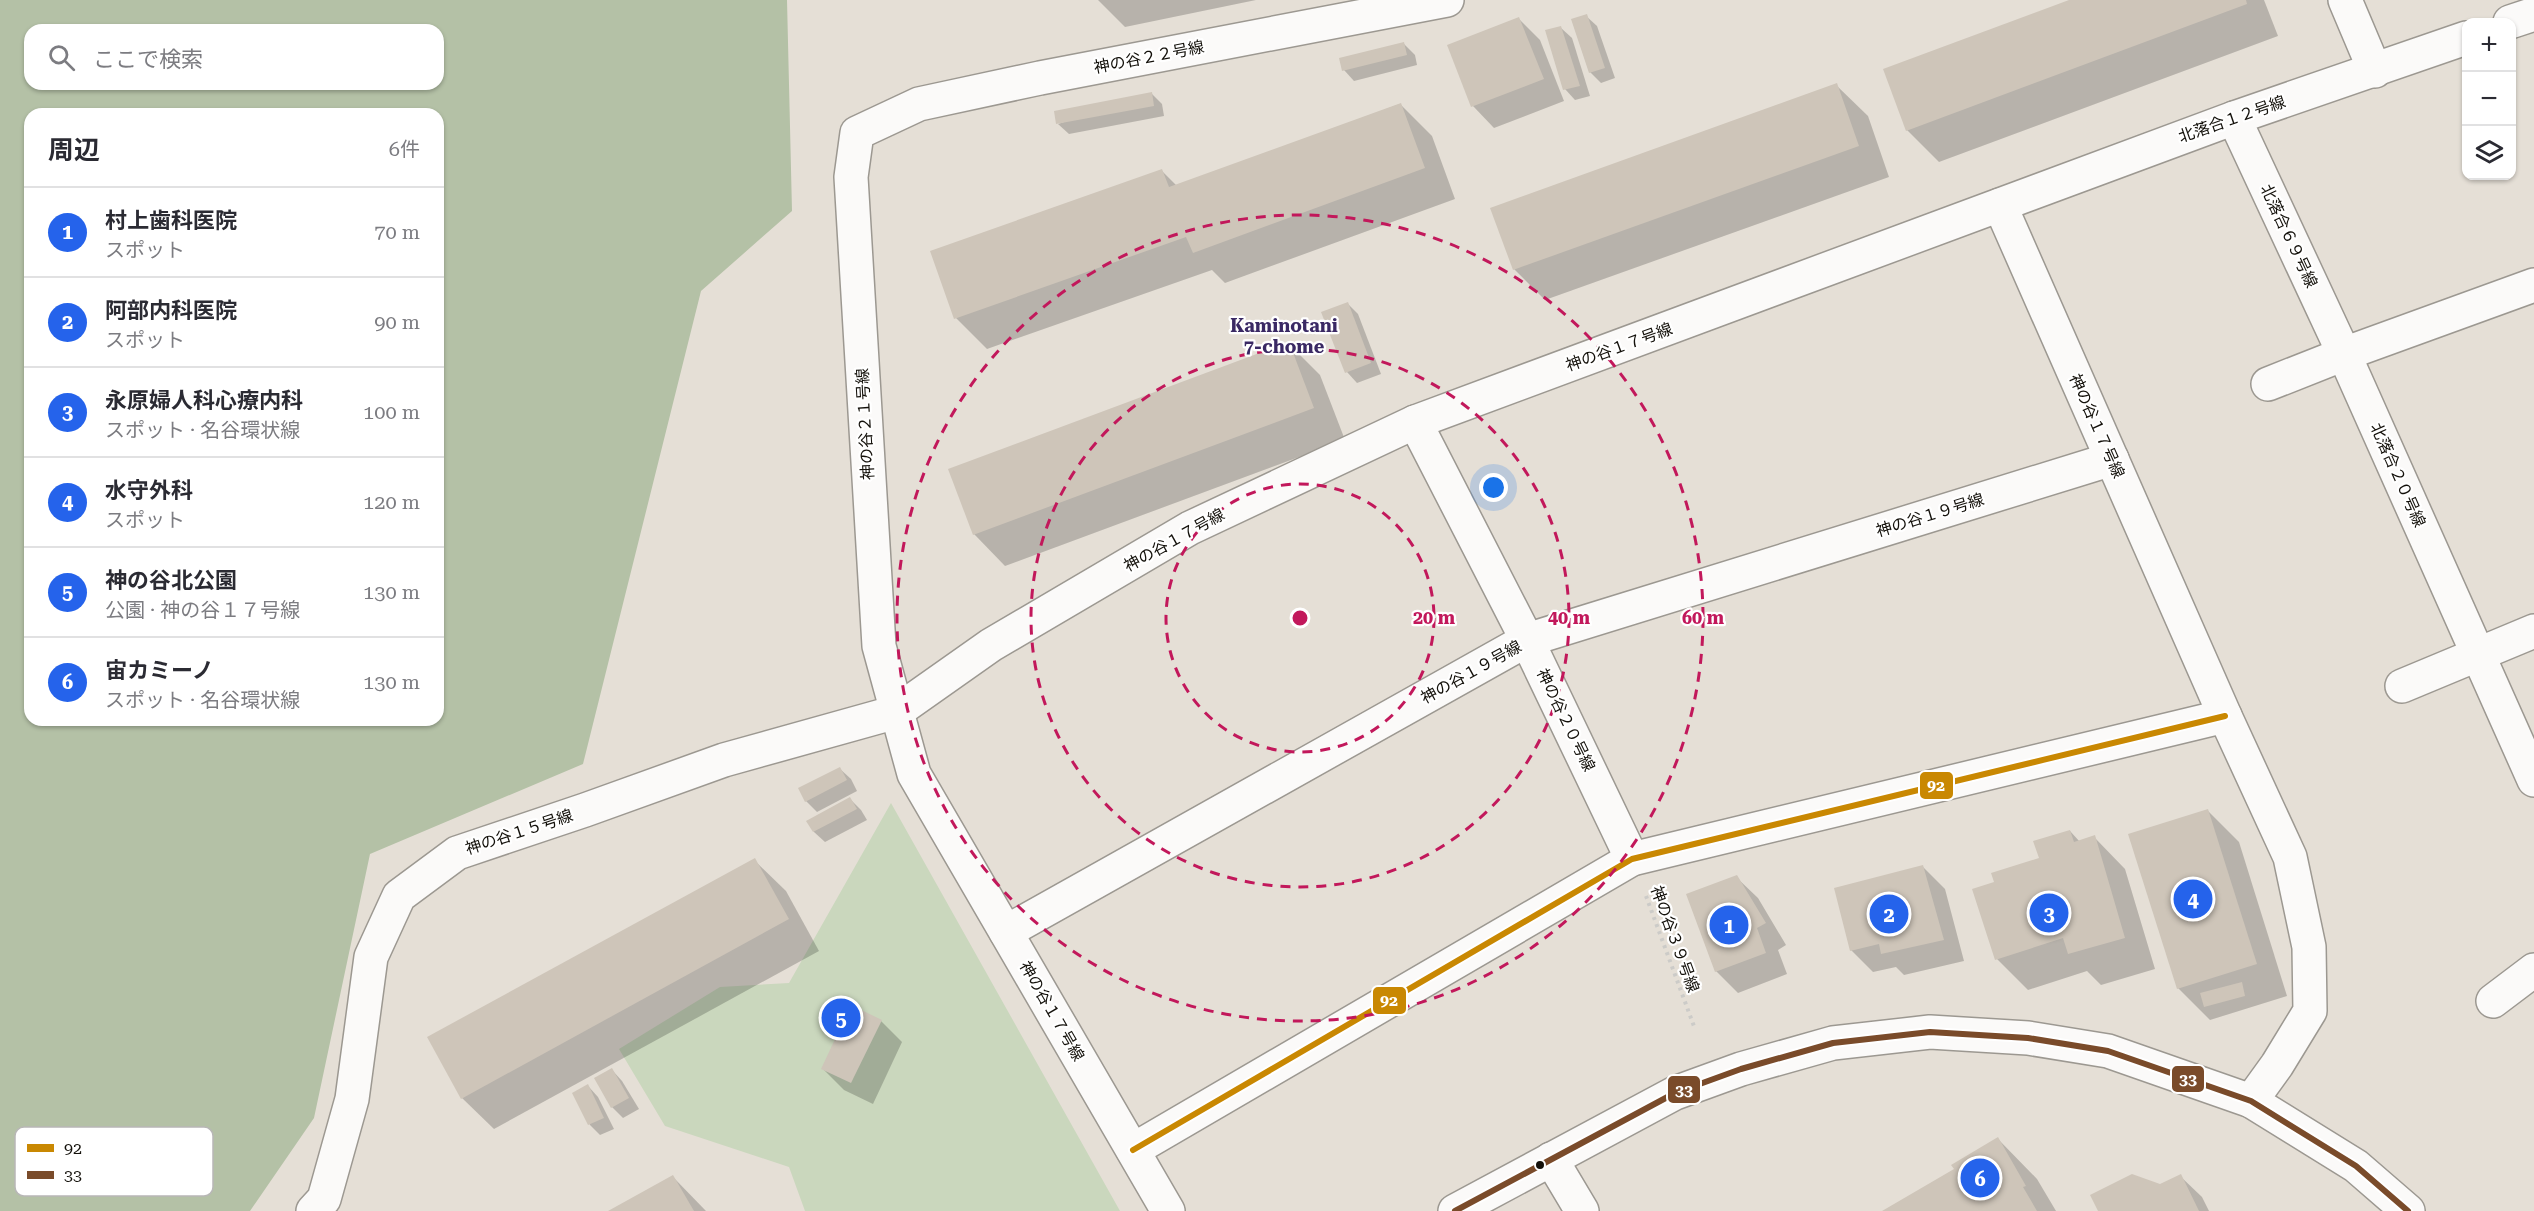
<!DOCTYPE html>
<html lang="ja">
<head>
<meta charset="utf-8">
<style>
	:root { --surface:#fff; --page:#f2f2f3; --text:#2b2b33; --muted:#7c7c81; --line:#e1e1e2; --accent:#2563eb }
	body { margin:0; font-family:"Roboto Serif","Noto Sans JP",serif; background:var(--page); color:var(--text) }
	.controls { position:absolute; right:18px; top:18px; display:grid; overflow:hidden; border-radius:12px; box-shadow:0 2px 4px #0004 }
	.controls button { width:54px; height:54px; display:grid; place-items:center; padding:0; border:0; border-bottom:2px solid var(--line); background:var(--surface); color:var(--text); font:30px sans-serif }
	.you { position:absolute; left:1494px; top:488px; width:21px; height:21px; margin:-15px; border:4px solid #fff; border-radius:50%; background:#1a73e8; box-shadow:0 0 0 9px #1a73e833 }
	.badge { display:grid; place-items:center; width:39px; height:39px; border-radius:50%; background:var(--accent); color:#fff; font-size:20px; font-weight:700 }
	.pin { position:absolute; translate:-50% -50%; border:3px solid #fff; box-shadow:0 2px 6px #0006 }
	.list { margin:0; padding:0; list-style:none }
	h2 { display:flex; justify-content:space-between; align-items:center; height:78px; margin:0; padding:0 24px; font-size:26px }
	h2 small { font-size:20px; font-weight:400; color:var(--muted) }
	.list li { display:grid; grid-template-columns:39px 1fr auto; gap:18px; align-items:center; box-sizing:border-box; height:90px; padding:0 24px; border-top:2px solid var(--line) }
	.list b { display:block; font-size:22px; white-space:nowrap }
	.list p { margin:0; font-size:20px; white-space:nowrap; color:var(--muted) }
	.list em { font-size:20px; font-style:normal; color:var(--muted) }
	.icon { flex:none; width:33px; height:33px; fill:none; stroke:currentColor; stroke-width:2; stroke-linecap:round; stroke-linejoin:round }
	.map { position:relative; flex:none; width:2534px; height:1211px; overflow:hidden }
	.search { position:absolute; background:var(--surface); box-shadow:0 2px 4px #0004; left:24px; top:24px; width:420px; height:66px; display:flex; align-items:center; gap:15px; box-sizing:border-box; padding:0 21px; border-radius:18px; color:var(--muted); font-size:22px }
	.panel { position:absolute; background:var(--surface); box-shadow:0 2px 4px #0004; left:24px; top:108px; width:420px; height:618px; border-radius:18px }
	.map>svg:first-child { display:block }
</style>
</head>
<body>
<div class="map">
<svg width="2534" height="1211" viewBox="0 0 2534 1211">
	<rect width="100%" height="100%" fill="#e5dfd6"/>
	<!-- green -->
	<path fill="#cad7bd" d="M891,803L1120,1211H805L789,1167L665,1126L619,1049L720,987L789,983Z"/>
	<!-- forest -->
	<path fill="#b4c1a6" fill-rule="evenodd" d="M0,0H787L792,211L701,291L583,764L370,854L314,1118L250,1211H0ZM30,30H438V84H30ZM30,114H438V720H30Z"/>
	<!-- shadow -->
	<g fill="#0003">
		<path d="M1098,0H1256L1125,27Z"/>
		<path d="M2073,0H2264L2278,36L1939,162L1907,130Z"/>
		<path d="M1586,16L1597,26L1615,78L1601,83L1590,72Z"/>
		<path d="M1519,19L1540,40L1564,101L1494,128L1473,106Z"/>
		<path d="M1561,28L1572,38L1590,96L1575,100L1565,89Z"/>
		<path d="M1404,44L1415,55L1417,65L1354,81L1344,70Z"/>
		<path d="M1836,85L1868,116L1889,177L1545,300L1514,269Z"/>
		<path d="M1151,93L1162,104L1164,116L1069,134L1058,124Z"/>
		<path d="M1400,104L1432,136L1455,199L1225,283L1212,270L987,349L956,318L1162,171L1177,186Z"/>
		<path d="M1347,303L1358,314L1381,374L1357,383L1347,372L1323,313Z"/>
		<path d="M1289,344L1320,375L1345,440L1005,566L974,534Z"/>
		<path d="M840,769L851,779L857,791L817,812L806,801Z"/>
		<path d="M850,799L861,810L867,820L825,842L814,832L809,821Z"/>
		<path d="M2208,811L2239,842L2287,996L2210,1020L2178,988Z"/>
		<path d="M2070,831L2080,842L2094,837L2125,869L2155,969L2101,985L2087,971L2028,990L1997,959L1995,883L2040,859Z"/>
		<path d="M754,860L786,891L819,951L494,1129L462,1098Z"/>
		<path d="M1923,867L1945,889L1964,961L1904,975L1896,967L1873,972L1851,950Z"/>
		<path d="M1736,877L1758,898L1786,945L1778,950L1787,974L1738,993L1716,971Z"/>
		<path d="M881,1021L902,1042L873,1104L844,1090L822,1068Z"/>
		<path d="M612,1070L622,1081L639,1109L623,1118L612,1107L596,1078Z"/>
		<path d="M588,1086L598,1097L614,1129L600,1135L590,1125L574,1093Z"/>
		<path d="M1998,1139L2037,1179L2056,1211H1885L1956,1170Z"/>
		<path d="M2180,1176L2202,1197L2209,1211H2099Z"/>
		<path d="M673,1177L706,1211H611Z"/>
	</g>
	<!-- building -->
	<g fill="#cec5b9">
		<path d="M2069,0H2246L2247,4L1906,131L1883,69Z"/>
		<path d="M1587,14L1605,68L1589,73L1571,19Z"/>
		<path d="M1519,17L1544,79L1471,107L1447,45Z"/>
		<path d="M1561,26L1580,86L1563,90L1545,30Z"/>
		<path d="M1404,42L1407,55L1342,71L1339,58Z"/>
		<path d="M1837,83L1859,146L1513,270L1490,208Z"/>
		<path d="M1152,92L1154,106L1056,124L1054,111Z"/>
		<path d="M1401,103L1425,168L1193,253L1186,237L954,319L930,251L1162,169L1169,187Z"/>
		<path d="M1348,302L1371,363L1345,373L1321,312Z"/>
		<path d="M1289,342L1314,408L973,535L948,469Z"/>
		<path d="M840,767L847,780L805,802L798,788Z"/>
		<path d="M850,797L857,809L813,832L806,821Z"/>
		<path d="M2208,809L2257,964L2177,989L2128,834Z"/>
		<path d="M2070,830L2074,842L2095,835L2125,938L2068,954L2063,938L1995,960L1972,889L1994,882L1991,873L2039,858L2033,841Z"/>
		<path d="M755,858L789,919L461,1099L427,1037Z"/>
		<path d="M1923,865L1944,940L1881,954L1879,944L1850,951L1834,888Z"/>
		<path d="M1737,875L1766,923L1757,928L1766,953L1715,972L1686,894Z"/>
		<path d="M2242,982L2245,996L2204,1007L2200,993Z"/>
		<path d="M851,1005L882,1020L851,1083L821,1069Z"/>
		<path d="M612,1068L629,1098L611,1108L594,1078Z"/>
		<path d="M588,1084L604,1118L588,1125L572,1093Z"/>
		<path d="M1998,1137L2026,1186L2023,1187L2037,1211H1882L1954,1169L1951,1165Z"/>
		<path d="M2132,1174L2160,1184L2181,1174L2199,1211H2098L2090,1195Z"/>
		<path d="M673,1175L694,1211H608Z"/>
	</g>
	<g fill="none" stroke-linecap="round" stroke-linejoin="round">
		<!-- minor casing -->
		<g stroke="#9c9891" stroke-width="36">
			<g id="minor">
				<path d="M2345,0L2375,71"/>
				<path d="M2510,22L2534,14"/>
				<path d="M2234,118L2344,354L2268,384"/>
				<path d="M2000,205L2225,716L2290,857L2309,947L2310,1011L2277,1065L2251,1101"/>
				<path d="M2534,285L2344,354L2534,780"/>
				<path d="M1415,422L1527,640L1632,859"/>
				<path d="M2402,686L2534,631"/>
				<path d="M1006,932L1527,640L2112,459"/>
				<path d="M2493,1001L2534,970"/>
				<path d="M1133,1150L1632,859L2225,716"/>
				<path d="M1551,1159L1582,1211"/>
				<path d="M313,1211L324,1199L352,1099L371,957L399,896L457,853L585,810L724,760L896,712L991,645L1190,528L1415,422L2234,118L2466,38"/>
				<path d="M1168,1211L914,774L879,646L851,177L857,133L919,104L1040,78L1447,0"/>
			</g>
		</g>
		<!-- tertiary casing -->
		<g stroke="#9c9891" stroke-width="36">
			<path id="tertiary" d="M1455,1211L1675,1093L1741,1069L1833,1043L1930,1032L2028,1038L2108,1051L2251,1101L2356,1166L2408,1211"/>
		</g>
		<!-- path -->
		<path stroke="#cccbc8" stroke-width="4" stroke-dasharray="3 4.5" stroke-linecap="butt" d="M1646,896L1695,1029"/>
		<!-- minor -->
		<use href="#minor" stroke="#fbfaf9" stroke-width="33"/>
		<!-- tertiary -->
		<use href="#tertiary" stroke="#fbfaf9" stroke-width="33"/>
		<!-- bus-1 casing -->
		<g stroke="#fff" stroke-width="10">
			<path id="bus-1" d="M1133,1150L1632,859L2225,716"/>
		</g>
		<!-- bus-2 casing -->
		<g stroke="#fff" stroke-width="10">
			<path id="bus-2" d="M1455,1211L1675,1093L1741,1069L1833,1043L1930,1032L2028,1038L2108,1051L2251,1101L2356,1166L2408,1211"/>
		</g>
		<!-- bus-1 -->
		<use href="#bus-1" stroke="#c98802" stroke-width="6"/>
		<!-- bus-2 -->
		<use href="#bus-2" stroke="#7a4b2a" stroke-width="6"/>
	</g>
	<!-- distance rings -->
	<g fill="none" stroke="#c2185b" stroke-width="3" stroke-dasharray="10 8">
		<circle cx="1300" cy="618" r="134"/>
		<circle cx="1300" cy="618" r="269"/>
		<circle cx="1300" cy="618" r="403"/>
	</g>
	<!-- markers -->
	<circle fill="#13100a" stroke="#fff" stroke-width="2" cx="1540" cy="1165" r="5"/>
	<g text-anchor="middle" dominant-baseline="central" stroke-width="4.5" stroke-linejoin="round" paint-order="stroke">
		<!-- street labels -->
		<g font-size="16" fill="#13100a" stroke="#fff">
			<text transform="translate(1149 57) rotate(-11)">神の谷２２号線</text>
			<text transform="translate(2232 119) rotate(-19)">北落合１２号線</text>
			<text transform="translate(2289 236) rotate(65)">北落合６９号線</text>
			<text transform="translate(1619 347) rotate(-20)">神の谷１７号線</text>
			<text transform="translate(865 424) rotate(-93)">神の谷２１号線</text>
			<text transform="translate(2097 426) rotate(66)">神の谷１７号線</text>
			<text transform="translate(2398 475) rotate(66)">北落合２０号線</text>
			<text transform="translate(1930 515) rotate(-17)">神の谷１９号線</text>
			<text transform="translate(1174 540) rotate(-29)">神の谷１７号線</text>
			<text transform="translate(1471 672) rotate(-29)">神の谷１９号線</text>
			<text transform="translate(1566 720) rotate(64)">神の谷２０号線</text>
			<text transform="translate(519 832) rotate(-18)">神の谷１５号線</text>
			<text transform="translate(1675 939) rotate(70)">神の谷３９号線</text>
			<text transform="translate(1052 1011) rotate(60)">神の谷１７号線</text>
		</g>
		<!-- neighbourhood labels -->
		<g font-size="18" font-weight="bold" fill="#3a2964" stroke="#fff">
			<text x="1284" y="325">Kaminotani<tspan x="1284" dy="21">7-chome</tspan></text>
		</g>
	</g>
	<!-- legend -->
	<rect x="15" y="1127" width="198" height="69" rx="9" fill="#fff" stroke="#b8b7b6" stroke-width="1.5"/>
	<rect x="27" y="1144" width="27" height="8" fill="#c98802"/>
	<rect x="27" y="1171" width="27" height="8" fill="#7a4b2a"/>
	<g font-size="16" fill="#13100a">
		<text x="64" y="1154">92</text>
		<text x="64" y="1181">33</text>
	</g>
	<circle cx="1300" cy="618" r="9" fill="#c2185b" stroke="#fff" stroke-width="3"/>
	<g font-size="18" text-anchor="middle" font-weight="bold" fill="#c2185b" stroke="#fff" stroke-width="4.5" stroke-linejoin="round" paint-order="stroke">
		<text x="1434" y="624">20 m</text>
		<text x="1569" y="624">40 m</text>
		<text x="1703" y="624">60 m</text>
	</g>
	<g stroke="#fff" stroke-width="2">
		<rect x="1919" y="771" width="35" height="29" rx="6" fill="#c98802"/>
		<rect x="1372" y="986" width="35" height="29" rx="6" fill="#c98802"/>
		<rect x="2171" y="1065" width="34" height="28" rx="6" fill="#7a4b2a"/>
		<rect x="1667" y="1075" width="34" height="29" rx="6" fill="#7a4b2a"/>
	</g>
	<g font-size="16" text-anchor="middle" font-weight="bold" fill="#fff">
		<text x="1936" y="791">92</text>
		<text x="1389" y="1006">92</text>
		<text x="2188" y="1085">33</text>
		<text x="1684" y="1096">33</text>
	</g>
</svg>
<div class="controls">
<button>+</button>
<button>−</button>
<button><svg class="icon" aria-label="layers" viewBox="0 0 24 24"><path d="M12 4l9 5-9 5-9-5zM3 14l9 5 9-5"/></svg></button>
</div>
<div class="you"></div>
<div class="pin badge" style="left:1729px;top:925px">1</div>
<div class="pin badge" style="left:1889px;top:914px">2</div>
<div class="pin badge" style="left:2049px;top:913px">3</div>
<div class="pin badge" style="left:2193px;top:899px">4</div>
<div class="pin badge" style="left:841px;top:1018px">5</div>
<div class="pin badge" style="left:1980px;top:1178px">6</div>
<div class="search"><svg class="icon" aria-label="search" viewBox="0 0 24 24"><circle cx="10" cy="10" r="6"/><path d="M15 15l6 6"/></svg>ここで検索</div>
<section class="panel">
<h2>周辺<small>6件</small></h2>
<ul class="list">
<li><span class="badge">1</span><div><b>村上歯科医院</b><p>スポット</p></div><em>70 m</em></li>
<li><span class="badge">2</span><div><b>阿部内科医院</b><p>スポット</p></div><em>90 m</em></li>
<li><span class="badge">3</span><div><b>永原婦人科心療内科</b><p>スポット · 名谷環状線</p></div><em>100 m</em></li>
<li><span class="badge">4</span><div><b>水守外科</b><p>スポット</p></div><em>120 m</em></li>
<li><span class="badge">5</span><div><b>神の谷北公園</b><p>公園 · 神の谷１７号線</p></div><em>130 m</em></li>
<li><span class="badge">6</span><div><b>宙カミーノ</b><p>スポット · 名谷環状線</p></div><em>130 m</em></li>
</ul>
</section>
</div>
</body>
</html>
